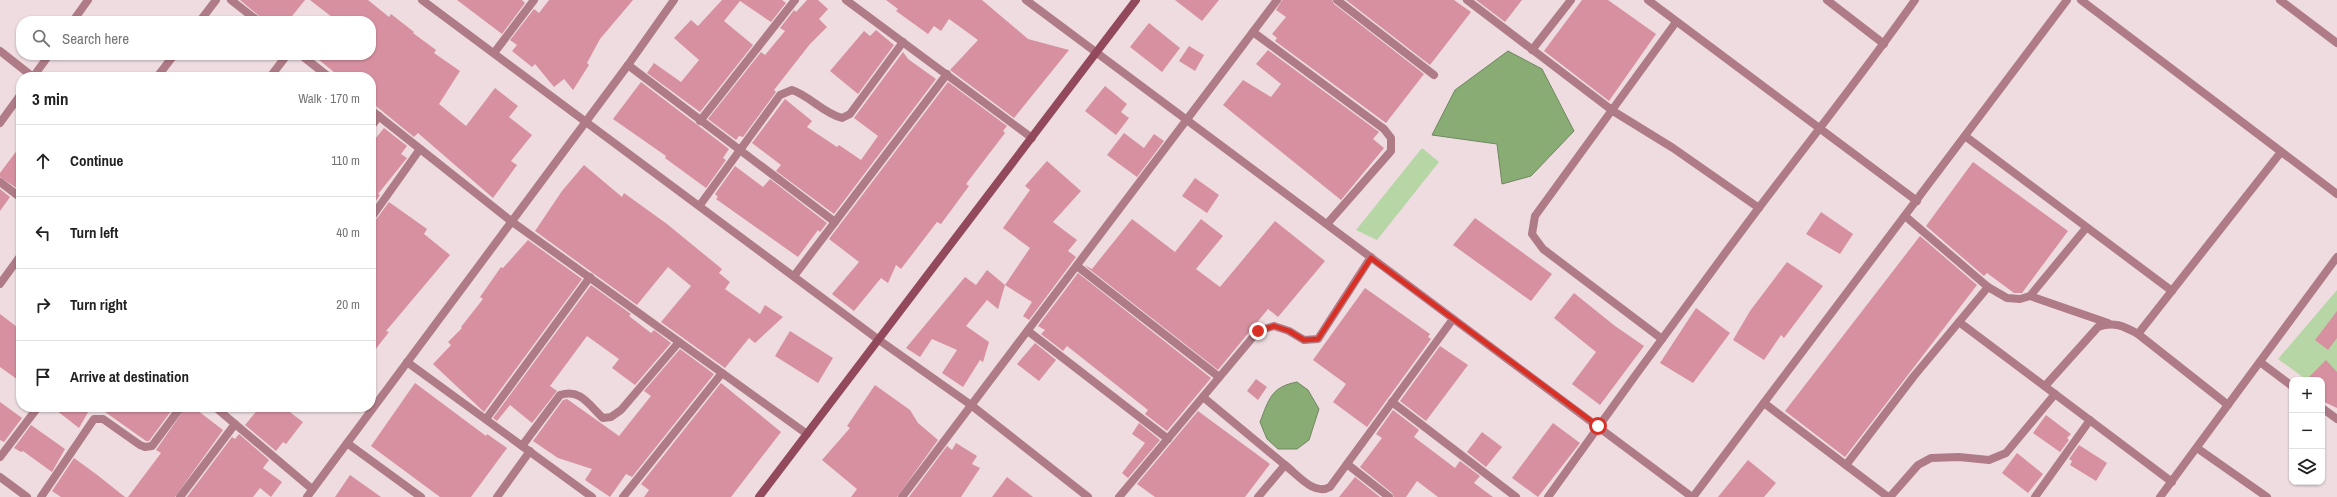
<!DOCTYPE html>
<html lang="en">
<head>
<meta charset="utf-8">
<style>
	:root { --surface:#fff; --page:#f6f6f6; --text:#222; --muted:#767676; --line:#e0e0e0 }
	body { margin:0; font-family:"Archivo Narrow",sans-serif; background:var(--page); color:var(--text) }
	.controls { position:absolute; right:12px; bottom:12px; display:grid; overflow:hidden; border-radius:8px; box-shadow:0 1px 3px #0004 }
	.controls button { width:36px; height:36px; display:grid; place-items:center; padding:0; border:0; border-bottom:1px solid var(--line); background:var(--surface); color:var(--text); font:20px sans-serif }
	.stop { position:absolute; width:12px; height:12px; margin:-9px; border:3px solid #d93025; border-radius:50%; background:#fff }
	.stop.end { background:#d93025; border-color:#fff; box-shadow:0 1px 4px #0008 }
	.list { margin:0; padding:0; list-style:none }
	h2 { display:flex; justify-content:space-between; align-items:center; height:52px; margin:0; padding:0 16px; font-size:17px }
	h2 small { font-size:13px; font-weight:400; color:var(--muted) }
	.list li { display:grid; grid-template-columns:26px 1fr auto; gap:12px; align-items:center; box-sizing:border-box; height:72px; padding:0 16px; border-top:1px solid var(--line) }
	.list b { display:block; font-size:15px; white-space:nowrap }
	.list em { font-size:13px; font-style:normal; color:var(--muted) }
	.icon { flex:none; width:22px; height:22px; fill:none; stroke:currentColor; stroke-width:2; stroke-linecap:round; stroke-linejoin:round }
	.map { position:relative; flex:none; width:2337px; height:497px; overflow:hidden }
	.search { position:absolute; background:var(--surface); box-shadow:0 1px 3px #0004; left:16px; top:16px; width:360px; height:44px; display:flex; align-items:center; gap:10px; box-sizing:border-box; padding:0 14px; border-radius:16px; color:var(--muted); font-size:15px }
	.panel { position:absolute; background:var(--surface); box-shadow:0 1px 3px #0004; left:16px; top:72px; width:360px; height:340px; border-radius:16px }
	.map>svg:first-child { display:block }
</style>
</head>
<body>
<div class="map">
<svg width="2337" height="497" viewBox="0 0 2337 497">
	<rect width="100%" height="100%" fill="#eedce0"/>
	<!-- green -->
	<g fill="#b6d7a5">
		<path d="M1422,148L1439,162L1377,240L1356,230Z"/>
		<path d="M2337,290V402L2322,380H2307L2278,359Z"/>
	</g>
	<!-- water -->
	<g fill="#88ac74" stroke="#708760">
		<path d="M1508,51L1542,69L1574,131L1531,176L1502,184L1497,144L1432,135L1455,90Z"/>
		<path d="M1297,382L1308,390L1319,409L1309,440L1297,449H1278L1267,439L1260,422C1269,399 1271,387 1297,382Z"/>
	</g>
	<!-- building -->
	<g fill="#d790a0">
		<path d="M240,0H305L288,21H265Z"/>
		<path d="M310,0H368L389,17L391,14L414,32L413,33L436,50L434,53L460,71L439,104L466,126L495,88L518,106L509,117L532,135L511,161L517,165L493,198L418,133L414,137L371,102V77H340L313,55H371V21H337Z"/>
		<path d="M457,0H522L525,3L502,34Z"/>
		<path d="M549,0H633L600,39L587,63L589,65L573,90L564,79L554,87L535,64L532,67L512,51L517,45L510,40L534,9L539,13Z"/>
		<path d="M722,0H782L786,3L771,22L740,1L724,21L753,45L700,112L647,73L654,63L681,82L699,60L674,38L691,20L698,26Z"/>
		<path d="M807,0H818L828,9L819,19L827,27L810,44L774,90L776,92L743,137L739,136L736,140L708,119L761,52L765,55L785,31L780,28L794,10L796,12Z"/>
		<path d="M886,0H982L1028,39L1069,50L1014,118L950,70L978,40L949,19L941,31L934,26L928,34L896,11L898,9Z"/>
		<path d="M1175,0H1219L1202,21Z"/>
		<path d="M1282,0H1332L1334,4L1424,74L1386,123L1275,41L1277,38L1272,34L1286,17L1276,10Z"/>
		<path d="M1346,0H1454L1471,12L1430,65Z"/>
		<path d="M1476,0H1522L1505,22Z"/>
		<path d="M1582,0H1608L1656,34L1609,101L1544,51Z"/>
		<path d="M1149,23L1180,48L1162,72L1130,47Z"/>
		<path d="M876,30L894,45L858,94L830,71L864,31L870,36Z"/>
		<path d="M1189,46L1204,55L1195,71L1179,61Z"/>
		<path d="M1268,50L1379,132L1373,139L1384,148L1341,200L1223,105L1243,80L1271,97L1281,84L1256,64Z"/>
		<path d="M903,52L908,59L936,79L834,214L776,171L781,165L752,143L785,99L812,121L807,127L837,147L839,145L861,160L878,136L854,118Z"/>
		<path d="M641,82L729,149L723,158L726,160L706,188L665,158L666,156L613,119Z"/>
		<path d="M948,82L1007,126L1003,131L1005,133L966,184L969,186L941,224L937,222L901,269L896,265L888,283L881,278L854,311L832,294L859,262L829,239Z"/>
		<path d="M1105,86L1127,104L1121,112L1129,118L1116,135L1085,111Z"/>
		<path d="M384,128L407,146L401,154L407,158L378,194L380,195L371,208V144Z"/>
		<path d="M1124,133L1144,148L1154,134L1164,141L1137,177L1107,155Z"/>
		<path d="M21,145V191L0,177V173Z"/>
		<path d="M1047,161L1081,191L1053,222L1077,240L1068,251L1076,257L1029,320L1023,316L1032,302L1005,285L1030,248L1003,228L1030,190L1025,186Z"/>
		<path d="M1973,162L2068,231L2022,293H2014L1987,273L1984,276L1926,226Z"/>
		<path d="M584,165L622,197L624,193L667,224L722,269L719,273L730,282L725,289L760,314L765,305L783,317L755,343L749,338L725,368L661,322L691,286L668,267L637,305L535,231L562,191Z"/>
		<path d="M735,166L763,187L770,179L827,223L820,232L818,230L798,257L716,199L718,197L715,194Z"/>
		<path d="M1195,178L1219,195L1207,213L1182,196Z"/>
		<path d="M0,189L10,197L0,211Z"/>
		<path d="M389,202L427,229L424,234L450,255L386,331L389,332L371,355V223L375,221Z"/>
		<path d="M1821,212L1853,234L1840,254L1806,234Z"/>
		<path d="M1475,218L1552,274L1531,301L1453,245Z"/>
		<path d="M1132,219L1175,252L1201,219L1223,236L1196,269L1220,287L1275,221L1325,261L1278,317L1268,309L1218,370L1084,265L1092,269Z"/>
		<path d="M1920,236L1977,285L1845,457L1785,411Z"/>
		<path d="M528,240L582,279L484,412L433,364L451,345L448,342L462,328L461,327L483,299L480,297L501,267L503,268Z"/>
		<path d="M1787,262L1823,286L1784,338L1781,335L1764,360L1733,340L1750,311Z"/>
		<path d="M987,270L1005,285L998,309L987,300L966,326L989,342L983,362L980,360L963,387L942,373L957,350L932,339L920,357L906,348L965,277L976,285Z"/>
		<path d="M1078,273L1211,378L1167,431L1145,414L1148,410L1067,346L1063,351L1041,334L1045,330L1038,326Z"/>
		<path d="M591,285L631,314L629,316L651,333L654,330L671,343L635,385L612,368L619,359L587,336L550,386L557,391L532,423L510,405L497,421L493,418Z"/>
		<path d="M1365,288L1430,334L1428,337L1431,339L1367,427L1333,402L1346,384L1313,360Z"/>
		<path d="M1574,293L1615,326L1644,346L1600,405L1572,384L1596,352L1554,318Z"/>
		<path d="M1696,308L1730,333L1693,383L1660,363Z"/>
		<path d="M2337,311V338L2328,350L2315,340Z"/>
		<path d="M0,314L21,330V382L0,367Z"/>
		<path d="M790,331L833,358L818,383L775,356Z"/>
		<path d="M1035,343L1056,360L1039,381L1017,364Z"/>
		<path d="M1440,346L1468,365L1426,421L1400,401Z"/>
		<path d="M680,349L714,374L632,477L626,474L610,497L585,480L592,469L558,458L533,441L563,400L567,399L619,436L651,396L644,391Z"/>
		<path d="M2326,360L2337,372V408L2322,401V380H2306Z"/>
		<path d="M1256,379L1267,387L1258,400L1247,391Z"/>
		<path d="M415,383L486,436L487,434L507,448L471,497H440L371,446Z"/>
		<path d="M721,383L781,432L731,497H644L649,490L641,484Z"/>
		<path d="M875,385L910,410L918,423L938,440L897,497H851L857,489L822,460L850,428L847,426Z"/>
		<path d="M0,402L22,418L4,442L0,440Z"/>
		<path d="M52,407H91L79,428Z"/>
		<path d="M98,407H174L149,441H146Z"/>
		<path d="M186,407H193L223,430L175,497H128L161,453L156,450Z"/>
		<path d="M260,407H283L303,422L286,444L283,442L276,451L245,425Z"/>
		<path d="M1393,410L1419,430L1414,437L1455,468L1460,461L1480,476L1474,483L1493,497H1438L1417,481L1406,497H1394L1392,493L1360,467L1382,438L1376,434Z"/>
		<path d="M1198,411L1270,464L1245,497H1155L1137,484Z"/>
		<path d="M2046,415L2071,434L2067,438L2069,440L2060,452L2033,433Z"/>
		<path d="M1139,423L1160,440L1128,478L1122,473L1145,443L1132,434Z"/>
		<path d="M1553,423L1580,443L1538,497L1512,478Z"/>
		<path d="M31,425L65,449L52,472L23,451L21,452L14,448Z"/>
		<path d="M1482,432L1502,447L1486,467L1467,452Z"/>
		<path d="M239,434L269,460L263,468L282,482L271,497L260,488L253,497H187L232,437L235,439Z"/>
		<path d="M956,443L977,456L972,464L980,468L961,497H909L947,446L952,450Z"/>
		<path d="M2079,445L2107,463L2096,481L2070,465L2072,461L2069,459Z"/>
		<path d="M2017,453L2043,474L2028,493L2002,473Z"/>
		<path d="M74,458L96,474L125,497H61L52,491Z"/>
		<path d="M1748,460L1776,483L1764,497H1718Z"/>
		<path d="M350,475L381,497H335Z"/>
		<path d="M1007,477L1033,497H992Z"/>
		<path d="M1355,477L1380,497H1339Z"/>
	</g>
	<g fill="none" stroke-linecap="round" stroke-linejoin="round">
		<!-- street -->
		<g stroke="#af7b87" stroke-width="8">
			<path d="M231,0L258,21"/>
			<path d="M422,0L879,340L971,405L1088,497"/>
			<path d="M846,0L1032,138"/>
			<path d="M1026,0L1692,497"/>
			<path d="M1337,0L1434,75"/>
			<path d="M1467,0L1613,111L1673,148L1759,208"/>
			<path d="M1648,0L1917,201"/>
			<path d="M1827,0L1884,44"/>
			<path d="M2081,0L2337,194"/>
			<path d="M2280,0L2337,43"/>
			<path d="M73,21L88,0"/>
			<path d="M200,21L216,0"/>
			<path d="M1253,32L1384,129L1391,138V151L1327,224"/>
			<path d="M1532,50L1571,0"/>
			<path d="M0,51L33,77"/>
			<path d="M494,53L534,0"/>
			<path d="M301,55L329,77"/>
			<path d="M628,65L835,222"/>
			<path d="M33,77L49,55"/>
			<path d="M157,77L174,55"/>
			<path d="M270,77L287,55"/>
			<path d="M371,110L511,221L807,434"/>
			<path d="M700,121L795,0"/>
			<path d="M0,123L21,94"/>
			<path d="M371,127L379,116"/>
			<path d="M1965,136L2172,291"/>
			<path d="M0,182L21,198"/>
			<path d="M700,205L780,95L792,90C810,96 823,113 842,118L850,114L903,42"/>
			<path d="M1905,216L1988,287L2007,298L2020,299L2030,296L2086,228"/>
			<path d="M371,218L420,149"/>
			<path d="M1077,266L1219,377"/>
			<path d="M794,276L947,74"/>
			<path d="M0,284L21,255"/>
			<path d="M2030,296L2108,323"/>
			<path d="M1959,322L2172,482"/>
			<path d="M1028,331L1168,439"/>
			<path d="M2138,334L2281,152"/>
			<path d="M1662,339L1543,249L1532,234L1535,216L1676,22"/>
			<path d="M407,362L592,497"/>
			<path d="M2260,362L2292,386"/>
			<path d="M2045,386L2098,327C2113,321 2124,326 2138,334L2228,405"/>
			<path d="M1203,397L1285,465L1258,497"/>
			<path d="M1392,402L1516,497"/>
			<path d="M1764,403L1888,497"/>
			<path d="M215,407L312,489"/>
			<path d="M2322,408L2337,419"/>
			<path d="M486,419L590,277"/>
			<path d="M347,443L421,497"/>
			<path d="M522,446L560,395C580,388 589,405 603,418L611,417L621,410L679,342"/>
			<path d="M2197,448L2267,497"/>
			<path d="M0,457L38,407"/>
			<path d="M1347,464L1389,497"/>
			<path d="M1285,465C1298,475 1314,496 1330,487L1453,319"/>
			<path d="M1846,465L1914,376L1988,287"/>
			<path d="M0,477L27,497"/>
			<path d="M41,497L94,419H103L140,445L145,447L152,446L181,407"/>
			<path d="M180,497L235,424"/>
			<path d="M307,497L628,65L674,0"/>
			<path d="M497,497L530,451"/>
			<path d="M623,497L722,373"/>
			<path d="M902,497L1277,0"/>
			<path d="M1119,497L1258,331L1274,326L1289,331L1304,340L1318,339L1371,257"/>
			<path d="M1548,497C1617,400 1687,304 1758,209C1811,139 1865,71 1915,0"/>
			<path d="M1693,497L2067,0"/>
			<path d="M1890,497L1918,465L1931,458L1959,457L1989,460L2006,453L2055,394"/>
			<path d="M2035,497L2090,420"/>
			<path d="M2160,497L2337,257"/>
		</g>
		<!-- secondary -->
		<path stroke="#92495c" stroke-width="8" d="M759,497L1136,0"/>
	</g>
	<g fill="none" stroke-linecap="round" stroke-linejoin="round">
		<!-- route -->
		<path stroke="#d93025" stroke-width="5" d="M1258,331L1274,326L1289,331L1304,340L1318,339L1371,258L1598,426"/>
	</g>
</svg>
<div class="controls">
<button>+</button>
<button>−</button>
<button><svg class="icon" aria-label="layers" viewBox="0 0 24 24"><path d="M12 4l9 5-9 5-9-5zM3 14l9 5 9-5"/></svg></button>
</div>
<div class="stop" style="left:1598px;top:426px"></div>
<div class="stop end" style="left:1258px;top:331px"></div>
<div class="search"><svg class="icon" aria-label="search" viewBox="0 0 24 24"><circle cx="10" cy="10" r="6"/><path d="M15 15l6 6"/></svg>Search here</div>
<section class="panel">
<h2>3 min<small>Walk · 170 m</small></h2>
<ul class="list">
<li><svg class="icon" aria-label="ahead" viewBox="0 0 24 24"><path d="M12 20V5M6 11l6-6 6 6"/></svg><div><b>Continue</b></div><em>110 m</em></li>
<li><svg class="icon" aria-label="left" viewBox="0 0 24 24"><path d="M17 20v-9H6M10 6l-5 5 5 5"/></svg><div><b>Turn left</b></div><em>40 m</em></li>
<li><svg class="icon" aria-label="right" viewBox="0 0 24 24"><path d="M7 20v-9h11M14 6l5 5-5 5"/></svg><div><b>Turn right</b></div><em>20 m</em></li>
<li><svg class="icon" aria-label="arrive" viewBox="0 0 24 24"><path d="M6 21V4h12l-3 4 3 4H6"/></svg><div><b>Arrive at destination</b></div></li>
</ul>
</section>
</div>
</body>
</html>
